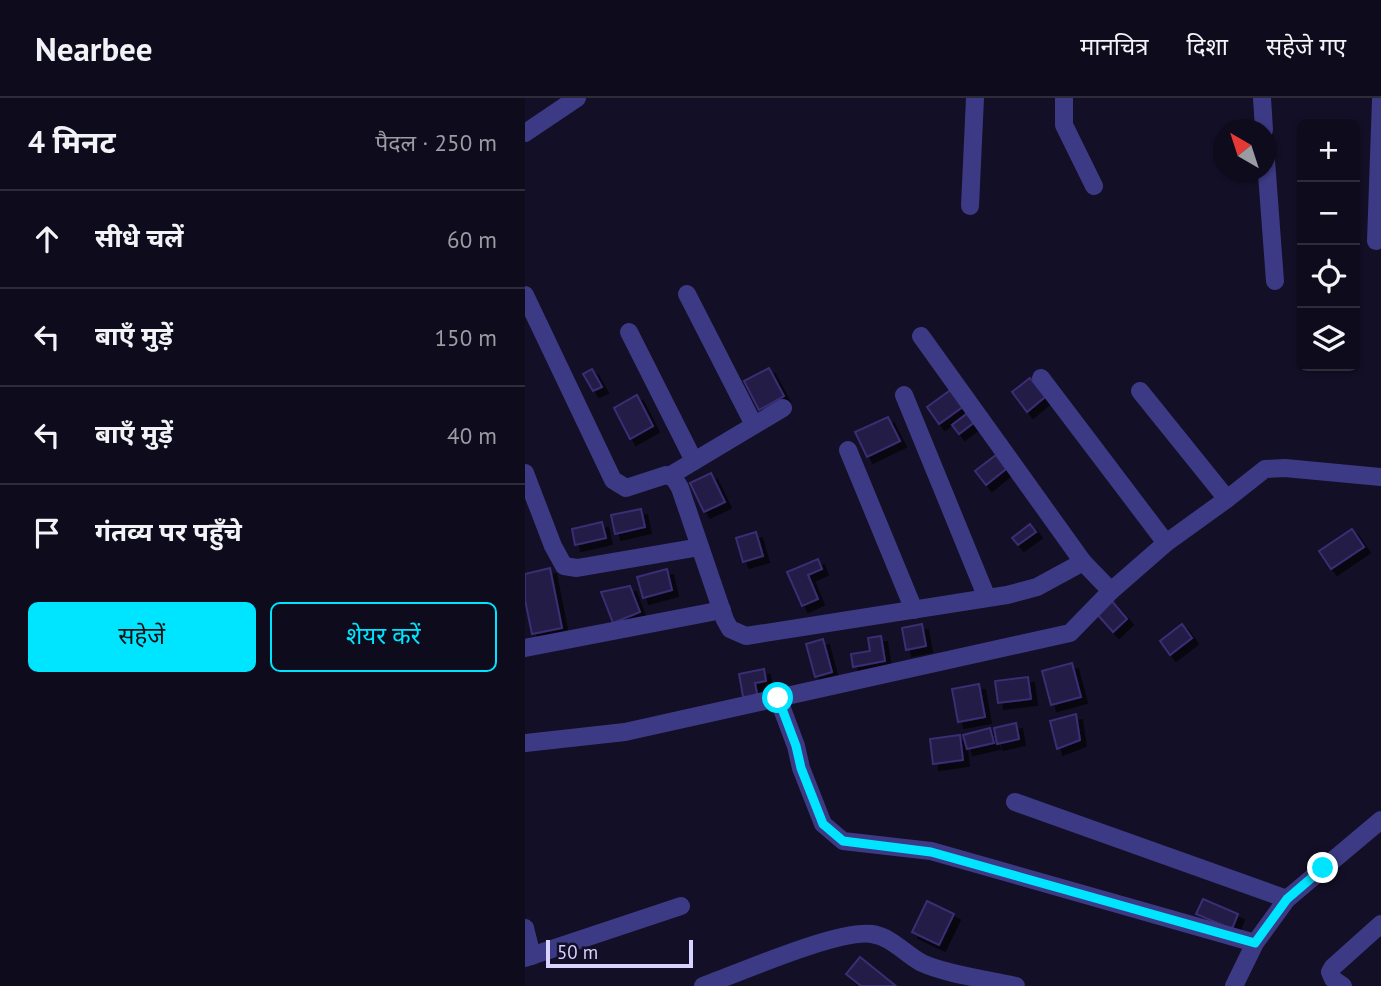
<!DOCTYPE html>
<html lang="hi">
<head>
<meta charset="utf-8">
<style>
	:root { --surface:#0e0b1c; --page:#171425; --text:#f1f3f6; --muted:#9b9ba3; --line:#2e2b3b; --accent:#00e5ff }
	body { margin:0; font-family:"PT Sans","Noto Sans Devanagari",sans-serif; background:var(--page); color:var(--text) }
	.controls { position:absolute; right:21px; top:21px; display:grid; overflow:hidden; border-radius:10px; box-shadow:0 2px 5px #0004 }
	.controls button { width:63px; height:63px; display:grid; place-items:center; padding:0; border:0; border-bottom:2px solid var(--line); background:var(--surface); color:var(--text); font:35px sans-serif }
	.compass { position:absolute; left:688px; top:21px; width:63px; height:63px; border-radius:50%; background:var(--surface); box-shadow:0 2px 5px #0004; rotate:321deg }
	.scale { position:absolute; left:21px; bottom:18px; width:147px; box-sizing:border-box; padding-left:7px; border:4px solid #d9d4ff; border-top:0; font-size:19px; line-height:24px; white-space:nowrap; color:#d9d4ff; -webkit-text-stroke:5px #130f26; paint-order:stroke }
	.stop { position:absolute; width:21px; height:21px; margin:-16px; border:5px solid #00e5ff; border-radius:50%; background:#fff }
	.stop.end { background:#00e5ff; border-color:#fff; box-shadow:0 2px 7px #0008 }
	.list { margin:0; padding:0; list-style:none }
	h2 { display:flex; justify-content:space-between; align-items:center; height:91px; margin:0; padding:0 28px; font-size:30px }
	h2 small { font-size:23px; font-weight:400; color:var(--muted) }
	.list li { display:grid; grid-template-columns:46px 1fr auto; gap:21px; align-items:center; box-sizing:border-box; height:98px; padding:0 28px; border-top:2px solid var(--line) }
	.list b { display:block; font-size:26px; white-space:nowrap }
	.list em { font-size:23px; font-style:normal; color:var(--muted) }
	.actions { display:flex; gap:14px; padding:21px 28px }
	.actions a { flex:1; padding:16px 0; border:2px solid var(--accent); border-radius:10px; text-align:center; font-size:24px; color:var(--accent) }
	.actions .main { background:var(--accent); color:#111 }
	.icon { flex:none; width:38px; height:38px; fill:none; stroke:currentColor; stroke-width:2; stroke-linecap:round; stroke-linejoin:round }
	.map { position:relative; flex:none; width:856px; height:888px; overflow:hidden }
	header { display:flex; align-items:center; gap:42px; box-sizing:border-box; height:98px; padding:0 35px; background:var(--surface); border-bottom:2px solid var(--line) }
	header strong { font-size:33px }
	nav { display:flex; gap:38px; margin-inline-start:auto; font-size:24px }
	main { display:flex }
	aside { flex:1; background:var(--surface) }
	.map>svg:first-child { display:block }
</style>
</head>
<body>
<header>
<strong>Nearbee</strong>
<nav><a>मानचित्र</a><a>दिशा</a><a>सहेजे गए</a></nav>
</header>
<main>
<aside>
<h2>4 मिनट<small>पैदल · 250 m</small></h2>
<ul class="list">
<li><svg class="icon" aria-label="ahead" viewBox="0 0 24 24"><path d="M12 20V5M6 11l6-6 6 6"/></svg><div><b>सीधे चलें</b></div><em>60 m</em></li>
<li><svg class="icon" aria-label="left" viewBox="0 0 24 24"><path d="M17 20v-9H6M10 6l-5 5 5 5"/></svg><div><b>बाएँ मुड़ें</b></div><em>150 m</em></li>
<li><svg class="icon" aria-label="left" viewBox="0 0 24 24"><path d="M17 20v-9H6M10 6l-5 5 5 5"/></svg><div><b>बाएँ मुड़ें</b></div><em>40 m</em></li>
<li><svg class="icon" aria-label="arrive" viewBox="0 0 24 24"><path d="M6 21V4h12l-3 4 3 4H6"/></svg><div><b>गंतव्य पर पहुँचे</b></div></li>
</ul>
<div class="actions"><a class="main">सहेजें</a><a>शेयर करें</a></div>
</aside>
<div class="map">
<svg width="856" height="888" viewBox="0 0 856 888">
	<defs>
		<filter id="shadow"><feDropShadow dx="6" dy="6" stdDeviation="0" flood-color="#0009"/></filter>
	</defs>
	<rect width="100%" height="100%" fill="#130f26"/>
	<!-- building -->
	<g fill="#241b47" stroke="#3b2d73" stroke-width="2" filter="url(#shadow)">
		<path d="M244,270L259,298L234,312L219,283Z"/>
		<path d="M67,271L77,289L68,293L58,276Z"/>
		<path d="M505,280L520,299L502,314L487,294Z"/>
		<path d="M427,291L439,308L414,326L402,309Z"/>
		<path d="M112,297L128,328L105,341L89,310Z"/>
		<path d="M444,314L451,323L434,336L427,327Z"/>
		<path d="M363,319L375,343L342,359L330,334Z"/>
		<path d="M471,357L481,371L461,387L450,373Z"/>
		<path d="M186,375L200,404L179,414L165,385Z"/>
		<path d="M116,411L120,429L90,436L86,417Z"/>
		<path d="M77,424L81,440L50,447L47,431Z"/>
		<path d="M505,426L511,434L493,447L487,440Z"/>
		<path d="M827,431L839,449L806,471L794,453Z"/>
		<path d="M231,434L238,458L218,464L211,440Z"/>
		<path d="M293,461L297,471L283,477L293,501L277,508L262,474Z"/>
		<path d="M25,470L37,530L7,536L0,502V476Z"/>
		<path d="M142,471L147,492L118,500L112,479Z"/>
		<path d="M105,488L115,514L88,525L76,494Z"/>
		<path d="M586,502L602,521L588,534L571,515Z"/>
		<path d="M397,526L401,548L381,552L377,530Z"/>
		<path d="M657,526L667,540L645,557L635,543Z"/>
		<path d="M356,538L360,563L328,569L326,556L345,553L343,540Z"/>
		<path d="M298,541L307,574L290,579L281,546Z"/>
		<path d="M547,565L556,599L526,607L517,573Z"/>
		<path d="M239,571L241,583L230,585L233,601L219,604L214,576Z"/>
		<path d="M503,579L506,601L473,605L470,583Z"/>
		<path d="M454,586L460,619L433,624L427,591Z"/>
		<path d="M551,616L555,642L532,651L525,623Z"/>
		<path d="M491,625L494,641L472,646L469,630Z"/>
		<path d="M465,630L469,645L442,651L438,637Z"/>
		<path d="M435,637L438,662L408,666L405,641Z"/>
		<path d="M678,801L713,816L707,831L671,816Z"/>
		<path d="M402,803L429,816L414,847L387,834Z"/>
		<path d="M335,859L371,888H336L321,876Z"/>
	</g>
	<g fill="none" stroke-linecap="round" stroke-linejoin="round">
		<!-- minor -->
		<g stroke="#3d3a85" stroke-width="18">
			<path d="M539,0V27L569,88"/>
			<path d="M737,0L739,32"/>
			<path d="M0,35L52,0"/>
			<path d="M740,49L750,183"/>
			<path d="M445,108L450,0"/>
			<path d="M851,143L856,2"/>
			<path d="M162,196L229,327"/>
			<path d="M0,197L88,382L101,390L141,377L149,380L155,390L200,522L205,531L221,538L482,497L512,489L558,464L586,493L641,445L702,401L740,371L760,370L856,379"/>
			<path d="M104,234L169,363"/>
			<path d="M396,238L558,464"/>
			<path d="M516,280L641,445"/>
			<path d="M615,293L702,401"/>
			<path d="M379,297L462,500"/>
			<path d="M323,352L389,512"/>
			<path d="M0,375L28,448L39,468L52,470L175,449"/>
			<path d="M146,377L258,310"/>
			<path d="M0,550L197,512"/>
			<path d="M253,600L271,648L276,670L298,726L318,743L406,753L730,845"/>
			<path d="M0,645L100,634L545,535L586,493"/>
			<path d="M490,704L762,801"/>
			<path d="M0,830L7,858"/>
			<path d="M0,860L156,808"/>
			<path d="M178,888C214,875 313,831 347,836C367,839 380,856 397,865C420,876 466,882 491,888"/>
			<path d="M709,888L730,845L762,801L856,722"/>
			<path d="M818,888L808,881L805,874L808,869L856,826"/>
		</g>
	</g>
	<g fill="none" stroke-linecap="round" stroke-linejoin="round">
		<!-- route -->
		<path stroke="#00e5ff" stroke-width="9" d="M253,600L271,648L276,670L298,726L318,743L406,754L730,845L762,801L798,770"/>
	</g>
</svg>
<div class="controls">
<button>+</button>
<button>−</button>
<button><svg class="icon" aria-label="locate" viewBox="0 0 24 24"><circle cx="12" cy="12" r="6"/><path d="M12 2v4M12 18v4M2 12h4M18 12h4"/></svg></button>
<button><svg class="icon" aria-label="layers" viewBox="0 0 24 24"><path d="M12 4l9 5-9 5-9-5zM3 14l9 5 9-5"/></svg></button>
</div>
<svg class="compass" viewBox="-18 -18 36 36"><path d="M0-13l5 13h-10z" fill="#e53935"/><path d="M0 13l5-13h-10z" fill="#9b9ba3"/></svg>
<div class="scale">50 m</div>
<div class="stop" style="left:253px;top:600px"></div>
<div class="stop end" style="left:798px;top:770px"></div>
</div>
</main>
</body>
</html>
